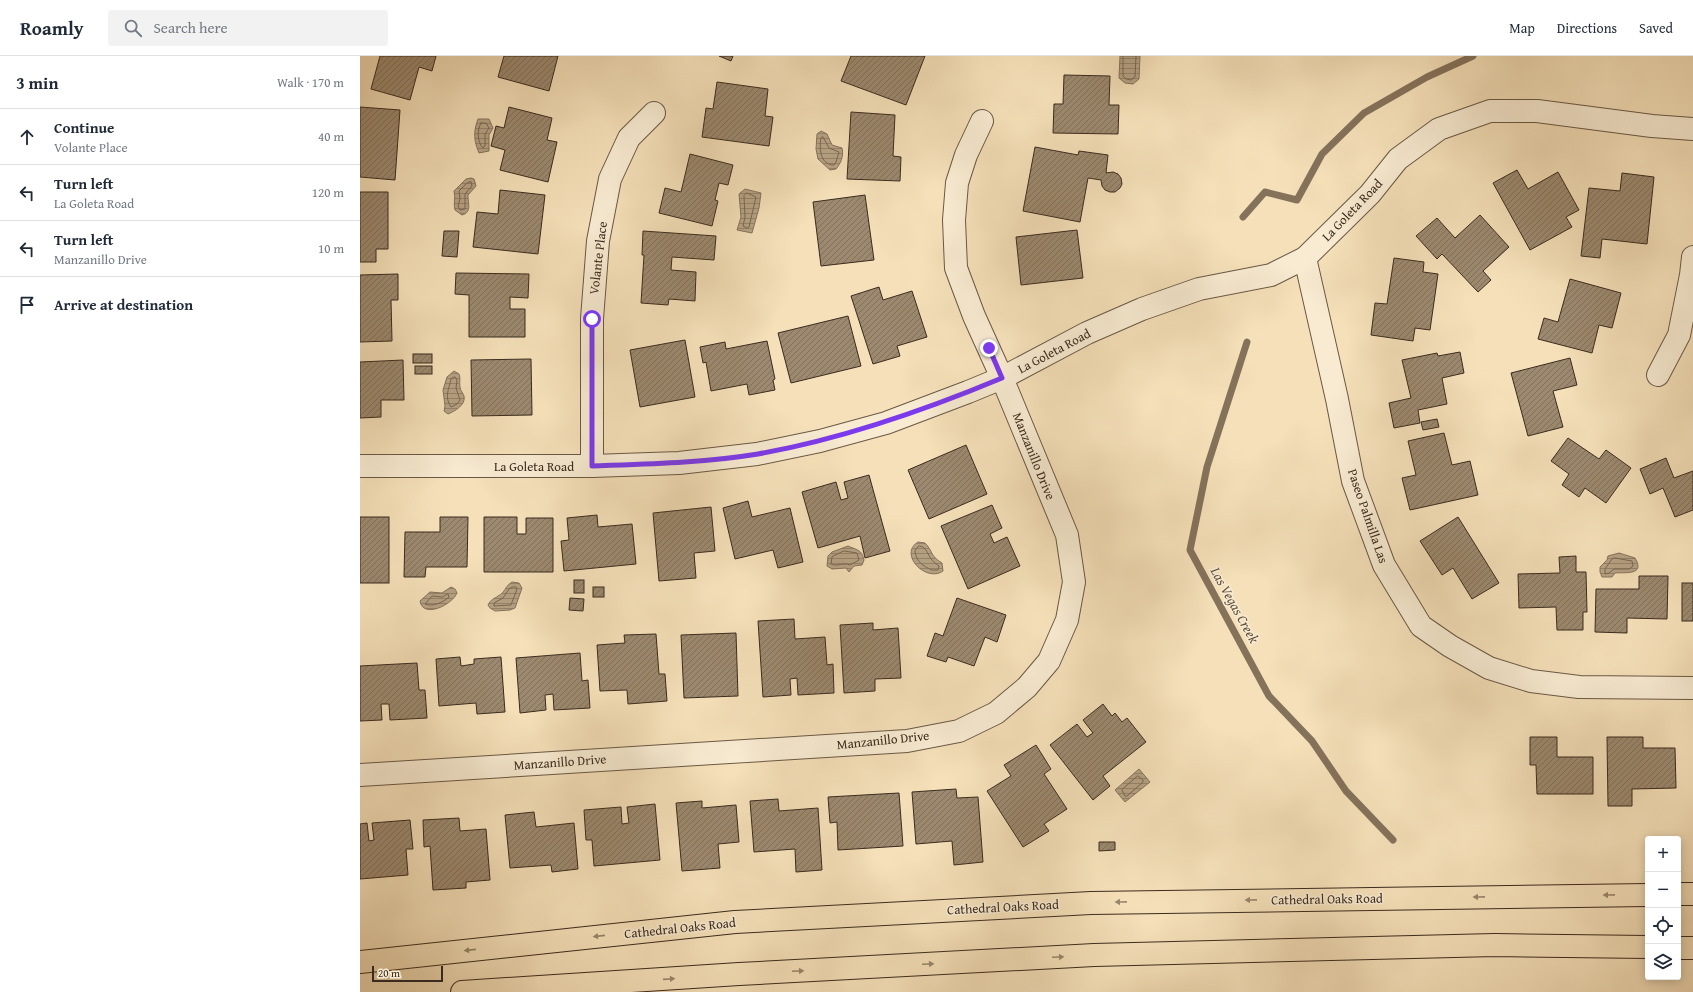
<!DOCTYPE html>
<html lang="en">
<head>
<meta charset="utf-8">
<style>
	:root { --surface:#fff; --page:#f2f2f3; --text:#1f2937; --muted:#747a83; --line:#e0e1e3 }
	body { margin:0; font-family:"Gentium Book Plus",serif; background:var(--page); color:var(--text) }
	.controls { position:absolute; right:12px; bottom:12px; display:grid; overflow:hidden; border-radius:4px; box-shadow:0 2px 10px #0003 }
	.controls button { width:36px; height:36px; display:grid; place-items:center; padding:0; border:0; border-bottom:1px solid var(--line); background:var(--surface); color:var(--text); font:20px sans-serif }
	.scale { position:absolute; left:12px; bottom:10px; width:71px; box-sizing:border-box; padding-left:4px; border:2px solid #3b2b1e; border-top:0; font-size:11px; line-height:14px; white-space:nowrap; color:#3b2b1e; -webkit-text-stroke:3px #f8ebd2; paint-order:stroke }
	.stop { position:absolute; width:12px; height:12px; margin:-9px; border:3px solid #7c3aed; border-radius:50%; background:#fff }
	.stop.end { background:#7c3aed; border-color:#fff; box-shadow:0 1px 4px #0008 }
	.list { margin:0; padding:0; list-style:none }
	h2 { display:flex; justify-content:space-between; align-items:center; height:52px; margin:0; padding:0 16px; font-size:17px }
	h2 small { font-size:13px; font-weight:400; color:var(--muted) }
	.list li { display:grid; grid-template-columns:26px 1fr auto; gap:12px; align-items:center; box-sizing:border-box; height:56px; padding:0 16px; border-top:1px solid var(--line) }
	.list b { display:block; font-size:15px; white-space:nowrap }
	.list p { margin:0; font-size:13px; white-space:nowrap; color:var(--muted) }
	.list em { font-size:13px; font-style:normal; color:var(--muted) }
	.icon { flex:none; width:22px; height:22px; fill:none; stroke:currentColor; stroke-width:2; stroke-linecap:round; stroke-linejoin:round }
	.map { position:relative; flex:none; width:1333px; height:936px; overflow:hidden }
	header { display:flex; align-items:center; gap:24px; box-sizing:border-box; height:56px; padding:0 20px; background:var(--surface); border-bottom:1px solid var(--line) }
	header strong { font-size:19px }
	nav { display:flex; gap:22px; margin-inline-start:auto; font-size:14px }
	.search { width:280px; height:36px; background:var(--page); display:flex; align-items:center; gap:10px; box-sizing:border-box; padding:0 14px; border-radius:4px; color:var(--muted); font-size:15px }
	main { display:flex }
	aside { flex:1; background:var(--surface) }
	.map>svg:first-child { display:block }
</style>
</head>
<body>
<header>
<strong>Roamly</strong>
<div class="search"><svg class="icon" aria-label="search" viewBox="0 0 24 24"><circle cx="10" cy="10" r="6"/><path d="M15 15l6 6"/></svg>Search here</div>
<nav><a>Map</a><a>Directions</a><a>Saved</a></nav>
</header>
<main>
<aside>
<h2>3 min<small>Walk · 170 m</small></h2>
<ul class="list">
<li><svg class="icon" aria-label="ahead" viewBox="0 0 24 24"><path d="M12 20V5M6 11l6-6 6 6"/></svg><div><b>Continue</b><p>Volante Place</p></div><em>40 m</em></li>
<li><svg class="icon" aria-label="left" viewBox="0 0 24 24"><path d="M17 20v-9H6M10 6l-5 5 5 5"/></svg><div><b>Turn left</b><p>La Goleta Road</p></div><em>120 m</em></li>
<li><svg class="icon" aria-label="left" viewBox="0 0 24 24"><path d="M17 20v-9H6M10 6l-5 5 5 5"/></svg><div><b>Turn left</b><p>Manzanillo Drive</p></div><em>10 m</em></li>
<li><svg class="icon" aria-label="arrive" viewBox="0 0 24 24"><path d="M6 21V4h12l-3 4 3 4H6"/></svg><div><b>Arrive at destination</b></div></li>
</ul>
</aside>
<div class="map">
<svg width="1333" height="936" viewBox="0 0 1333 936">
	<defs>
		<pattern id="water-rules" width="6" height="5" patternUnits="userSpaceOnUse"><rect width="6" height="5" fill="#b6a284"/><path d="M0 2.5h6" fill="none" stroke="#95846b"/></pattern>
		<pattern id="building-hatch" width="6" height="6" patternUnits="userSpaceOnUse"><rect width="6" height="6" fill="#9c896f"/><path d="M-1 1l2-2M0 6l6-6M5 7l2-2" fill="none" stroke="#80705b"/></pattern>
	</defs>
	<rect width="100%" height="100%" fill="#f5e0b9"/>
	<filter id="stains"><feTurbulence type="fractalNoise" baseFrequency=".005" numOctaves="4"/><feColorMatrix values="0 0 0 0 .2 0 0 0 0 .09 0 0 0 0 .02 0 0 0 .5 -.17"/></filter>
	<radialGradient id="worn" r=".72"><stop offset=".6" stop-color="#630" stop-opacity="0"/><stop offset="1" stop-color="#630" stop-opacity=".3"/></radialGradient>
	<!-- water -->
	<g fill="url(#water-rules)" stroke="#85725b">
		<path d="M760,0H780L779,23L773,28L765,27L759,22Z"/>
		<path d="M118,63H129L133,72L129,79V95L119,97C114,85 113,76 118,63Z"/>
		<path d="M461,75L467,78L472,89L482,92C484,100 481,107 476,113L470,114L458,103L456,93L457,78Z"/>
		<path d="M111,122L114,123L116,130L108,139C108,148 112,156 102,159L95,154C93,148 96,142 94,135L106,123Z"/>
		<path d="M385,133L401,137L399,152L392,177L377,174L381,161L379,138Z"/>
		<path d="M94,315L99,318C101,323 99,326 100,331C100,334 103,337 104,340C106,349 95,355 88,358L84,355L85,350L83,334L87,321Z"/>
		<path d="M558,486L565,487C573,495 570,500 582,507L583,515C566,527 538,498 558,486Z"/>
		<path d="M488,490C496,494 502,493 504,504L502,509L494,510L489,516L486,512L472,513L467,510L468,500L472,496Z"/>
		<path d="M1259,497L1275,502C1286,520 1264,516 1255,517L1252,521H1242L1240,516V511L1247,504L1248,500Z"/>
		<path d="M152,526L159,527L162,532L155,552L150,554L135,555L130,552L128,549C131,543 134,543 138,540C146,536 144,531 152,526Z"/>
		<path d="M91,531L95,533L97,537C92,549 63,563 60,545L70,536L82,537Z"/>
		<path d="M779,713L790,726L765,746L755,734Z"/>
	</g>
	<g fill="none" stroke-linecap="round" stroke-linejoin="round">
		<!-- shore -->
		<g stroke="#786651" stroke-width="1">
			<path d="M763,0V20L766,23L771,24L775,21L776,0"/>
			<path d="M121,67H126L129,72L125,78V90L123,92C117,86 117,74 121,67Z"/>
			<path d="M463,81L469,92L479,96L476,106L474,109C460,109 459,92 461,82Z"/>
			<path d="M111,126L112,130L105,138V153L100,154L98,150L100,143L99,135L107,127Z"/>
			<path d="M387,137L396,141L389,171L387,172L383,170L385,161L384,140Z"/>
			<path d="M95,321L97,324L96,332L100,344L97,348L91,351C84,341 89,333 91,323Z"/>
			<path d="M559,490L563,491C570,497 567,502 579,510L578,514H572C563,510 556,506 555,495Z"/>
			<path d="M484,495L497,497L499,504L490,509C483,506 478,511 471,508L472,501Z"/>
			<path d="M1255,502L1272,505L1273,510L1269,513H1254L1249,517L1245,518V513L1252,503Z"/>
			<path d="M153,531H156L157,533L151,549L134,550V547L143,542L149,533Z"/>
			<path d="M88,538L89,541C82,547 73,551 65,548L72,540L82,541Z"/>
			<path d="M778,720L783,724V726L767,740H765L762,734Z"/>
		</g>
		<!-- stream -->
		<g stroke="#85725b" stroke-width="7">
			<path d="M883,161L905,136L937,144L962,98L1004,57L1067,21L1113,0"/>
			<path d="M887,286L847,411L830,494L909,640L952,685L986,735L1033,784"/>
		</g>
	</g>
	<!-- building -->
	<g fill="url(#building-hatch)" stroke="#3b2b1e">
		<path d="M20,0H76L72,15L59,11L50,44L11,33Z"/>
		<path d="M144,0H198L189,35L138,21Z"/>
		<path d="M359,0H373L371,5Z"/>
		<path d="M491,0H565L546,49L481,25Z"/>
		<path d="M704,19L750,20L749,49H759L758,78L693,77L694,48H703Z"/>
		<path d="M357,26L408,33L405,60L413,61L409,90L342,81L346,52L353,53Z"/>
		<path d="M0,51L40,54L35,124L0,121Z"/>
		<path d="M149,51L192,62L187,84L197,86L188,126L140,114L145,94L131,90L136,70L144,72Z"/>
		<path d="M491,56L535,59L533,100L541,101L540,125L487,123Z"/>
		<path d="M675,91L718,99L719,95L748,99L746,117L753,116L758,118L761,122L762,128L760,132L755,136H750L745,134L742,130L741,124L728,122L720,166L663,155Z"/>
		<path d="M330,98L373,109L368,129L359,127L355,144L358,145L352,170L299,157L305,132L321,136Z"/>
		<path d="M1157,114L1168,133L1198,116L1219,154L1206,161L1212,171L1170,194L1133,127Z"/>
		<path d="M1262,117L1294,121L1287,188L1242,183L1240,202L1221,200L1229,132L1260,135Z"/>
		<path d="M140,134L185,139L178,198L113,191L117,156L138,158Z"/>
		<path d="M0,136H28V193H16V206H0Z"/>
		<path d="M505,139L514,204L461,210L453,146Z"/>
		<path d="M1120,159L1149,191L1123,215L1131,224L1118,236L1082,198L1077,203L1056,180L1077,162L1095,182Z"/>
		<path d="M717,174L723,222L661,229L656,181Z"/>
		<path d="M84,175H99L97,201L82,200Z"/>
		<path d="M283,175L356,180L354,204L312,201L311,214L336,216L335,245L309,243L308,249L281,247L284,199H282Z"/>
		<path d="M1034,202L1064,206L1063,216L1078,218L1070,274L1055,272L1053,285L1011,279L1015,247L1027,248Z"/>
		<path d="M96,217L169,218L168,242L150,241V253H165V281H109V239L95,238Z"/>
		<path d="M38,218V244H31L32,285L0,286V219Z"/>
		<path d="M1210,223L1261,237L1252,272L1239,269L1232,297L1178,283L1184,262L1198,266Z"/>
		<path d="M519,231L523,244L552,235L567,281L537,290L540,300L513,308L491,240Z"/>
		<path d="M488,260L501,310L431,327L418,277Z"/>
		<path d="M325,284L335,341L280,351L270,294Z"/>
		<path d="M407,285L415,323L413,324L415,334L389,339L387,328L351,335L346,306L343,307L340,291L365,286L366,293Z"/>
		<path d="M1100,296L1104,317L1082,322L1087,348L1058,354L1060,367L1034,372L1029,347L1051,342L1042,304L1077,297L1078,300Z"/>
		<rect x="53" y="298" width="19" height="9"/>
		<path d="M1210,302L1217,329L1193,335L1203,371L1168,380L1151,317Z"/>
		<path d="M171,303L172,359L112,360L111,304Z"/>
		<path d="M43,304L44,344H21V361L0,362V306Z"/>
		<rect x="55" y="310" width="17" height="8"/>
		<path d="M1077,363L1079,371L1063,374L1061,366Z"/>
		<path d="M1084,377L1092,409L1110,405L1118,439L1050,454L1042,422L1056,419L1048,385Z"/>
		<path d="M1208,382L1239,403L1246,394L1271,412L1246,447L1225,432L1219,441L1202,429L1209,418L1191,405Z"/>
		<path d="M606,389L627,438L569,463L548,414Z"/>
		<path d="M1306,402L1314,422L1333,415V454L1315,461L1303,432L1290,438L1280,413Z"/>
		<path d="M509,419L530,495L505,502L500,480L458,492L442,436L476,426L481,444L488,442L484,426Z"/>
		<path d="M388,445L392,461L430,452L443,506L418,512L413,494L375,503L363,452Z"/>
		<path d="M632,449L642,472L630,478L634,487L647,481L660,510L608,533L581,470Z"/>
		<path d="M351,451L355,495L334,497L336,522L299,525L293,457Z"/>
		<path d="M237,459L238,471L272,468L276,508L204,515L201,485L209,484L207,462Z"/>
		<rect x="0" y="461" width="29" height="66"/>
		<path d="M80,461H108L107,511H66L65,521H44L45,476H80Z"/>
		<path d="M124,461H157V478H166V462H193V516H124Z"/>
		<path d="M1098,461L1139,527L1112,543L1093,512L1082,519L1060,485Z"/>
		<path d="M1216,500V516H1226L1227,556H1223V574H1197L1196,551L1159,552L1158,518L1200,517L1199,501Z"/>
		<path d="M1279,520H1308L1307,563L1267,562V577L1235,576L1236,533H1279Z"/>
		<rect x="214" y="524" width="10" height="13"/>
		<rect x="1322" y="527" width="11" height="38"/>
		<rect x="233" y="531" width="11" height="10"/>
		<path d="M210,542L224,543L223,555L209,554Z"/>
		<path d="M597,542L646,559L637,586L625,581L614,610L588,601L586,606L567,600L575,577L583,580Z"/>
		<path d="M434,563L435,583L465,581L467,609L473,608L474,637L438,639L437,622L430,623L431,639L403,641L398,565Z"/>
		<path d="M513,567V574L538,572L541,622L515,623V635L484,637L480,569Z"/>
		<path d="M376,577L378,640L324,642L321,579Z"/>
		<path d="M296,578L299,618H305L307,645L268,648L267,634L240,635L237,589L265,587L264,579Z"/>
		<path d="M220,597L222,625L228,624L230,652L194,654L193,638L185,639L186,654L160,657L156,602Z"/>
		<path d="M100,601L101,610L114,608V603L141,601L145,656L117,658L116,647L79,650L76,603Z"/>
		<path d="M57,607L59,634H65L67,662L30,664L29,648H21L22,664L0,665V610Z"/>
		<path d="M743,648L752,660L755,657L762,666L767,662L786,686L743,720L750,730L733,744L690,689L717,668L727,681L733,677L723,664Z"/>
		<path d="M1170,681H1197V701H1233V738H1177L1176,709H1170Z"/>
		<path d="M1247,681H1283V692H1315L1316,732L1272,733V750H1248Z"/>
		<path d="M676,689L691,713L684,718L707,753L684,768L689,775L663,791L627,735L651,720L644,709Z"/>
		<path d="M596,733L597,742L618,741L623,806L594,809L592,785L556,788L552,736Z"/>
		<path d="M539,737L543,790L478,794L477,766L470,767L468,741Z"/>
		<path d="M418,743L419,755L458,752L462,814L436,816L435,793L394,796L390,745Z"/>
		<path d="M342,745V752L376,749L379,786L358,788L360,812L322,815L316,747Z"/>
		<path d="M295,748L300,804L234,810L232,784H226L224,754L261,751L262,768L269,767L267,751Z"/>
		<path d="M174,756L176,771L214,767L218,813L192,816L191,809L150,812L145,759Z"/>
		<path d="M99,762L100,775L126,773L130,824L106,826V832L73,834L70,790L64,791L63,764Z"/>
		<path d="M50,764L53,793H46L48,819L0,823V768L7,767L9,785L14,784L12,767Z"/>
		<path d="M739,786H755V794L739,795Z"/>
	</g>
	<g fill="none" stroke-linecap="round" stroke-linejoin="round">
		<!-- minor casing -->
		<g stroke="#6a5845" stroke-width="24">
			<g id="minor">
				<path d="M945,202L977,343L993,425L1024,509L1061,570L1090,590L1129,612L1171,625L1219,631L1333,632"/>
				<path d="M1298,319L1319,279L1331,219L1333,201"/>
				<path d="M0,410H232L319,407L397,398L460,385L526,367L608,336L642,322L727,277L782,253L839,233L911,219L945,202L1010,138L1038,103L1079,73L1130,55H1177L1292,70L1333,73"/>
				<path d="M232,410V263L238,185L250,123L269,82L294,57"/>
				<path d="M0,719L547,685L599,675L636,657L667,631L689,605L707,564L714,526L707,479L642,322L614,260L596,212L594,164L597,127L606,99L622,65"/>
			</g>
		</g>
		<!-- major casing -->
		<g stroke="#3b2b1e" stroke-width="24">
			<g id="major">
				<path d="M1318,838H1333"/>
				<path d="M1318,892H1333"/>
				<path d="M0,906L375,866L731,847L1288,839"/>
				<path d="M102,936L379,918L734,899L1135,889L1288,891"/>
			</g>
		</g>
		<!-- minor -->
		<use href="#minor" stroke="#f8ebd2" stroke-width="22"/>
		<!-- major -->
		<use href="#major" stroke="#f5e0b9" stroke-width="22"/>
	</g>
	<!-- one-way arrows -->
	<defs><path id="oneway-solid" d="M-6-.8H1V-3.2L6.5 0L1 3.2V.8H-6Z"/></defs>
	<g fill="#98866c">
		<use href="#oneway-solid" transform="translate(1249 839) rotate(179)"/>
		<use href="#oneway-solid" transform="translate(1119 841) rotate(179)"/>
		<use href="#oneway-solid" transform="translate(891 844) rotate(179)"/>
		<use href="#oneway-solid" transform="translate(761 846) rotate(179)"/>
		<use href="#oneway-solid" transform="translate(239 880) rotate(174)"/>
		<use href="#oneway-solid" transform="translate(110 894) rotate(174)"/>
		<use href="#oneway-solid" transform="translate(698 901) rotate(-3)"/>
		<use href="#oneway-solid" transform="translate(568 908) rotate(-3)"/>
		<use href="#oneway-solid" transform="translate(438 915) rotate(-3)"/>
		<use href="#oneway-solid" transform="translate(309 923) rotate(-4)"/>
	</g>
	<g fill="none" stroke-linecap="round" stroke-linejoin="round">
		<!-- route -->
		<path stroke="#7c3aed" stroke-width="5" d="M232,263V410C287,408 343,407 398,398C483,383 563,355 642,322L629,292"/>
	</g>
	<g text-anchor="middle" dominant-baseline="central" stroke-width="3" stroke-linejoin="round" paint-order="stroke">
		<!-- street labels -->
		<g font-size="13" fill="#3b2b1e" stroke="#f8ebd2">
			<text transform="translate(992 154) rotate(-46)">La Goleta Road</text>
			<text transform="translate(238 202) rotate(-83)">Volante Place</text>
			<text transform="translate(694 295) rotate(-28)">La Goleta Road</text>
			<text transform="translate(674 400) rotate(68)">Manzanillo Drive</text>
			<text x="174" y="410">La Goleta Road</text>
			<text transform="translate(1008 460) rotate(71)">Paseo Palmilla Las</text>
			<text transform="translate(523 684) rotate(-6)">Manzanillo Drive</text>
			<text transform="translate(200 706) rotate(-4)">Manzanillo Drive</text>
			<text transform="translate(967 843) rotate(-1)">Cathedral Oaks Road</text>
			<text transform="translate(643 851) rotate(-3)">Cathedral Oaks Road</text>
			<text transform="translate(320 872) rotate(-6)">Cathedral Oaks Road</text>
		</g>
		<!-- water labels -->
		<g font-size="14" font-style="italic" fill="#604f3d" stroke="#f8ebd2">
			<text transform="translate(875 549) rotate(61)">Las Vegas Creek</text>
		</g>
	</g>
	<rect width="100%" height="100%" filter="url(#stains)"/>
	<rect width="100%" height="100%" fill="url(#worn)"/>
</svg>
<div class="controls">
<button>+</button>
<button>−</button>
<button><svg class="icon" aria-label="locate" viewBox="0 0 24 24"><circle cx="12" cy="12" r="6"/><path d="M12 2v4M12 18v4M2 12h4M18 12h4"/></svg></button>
<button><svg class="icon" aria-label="layers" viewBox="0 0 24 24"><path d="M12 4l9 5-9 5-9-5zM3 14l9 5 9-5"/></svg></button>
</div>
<div class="scale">20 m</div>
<div class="stop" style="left:232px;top:263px"></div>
<div class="stop end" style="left:629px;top:292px"></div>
</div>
</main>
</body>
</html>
